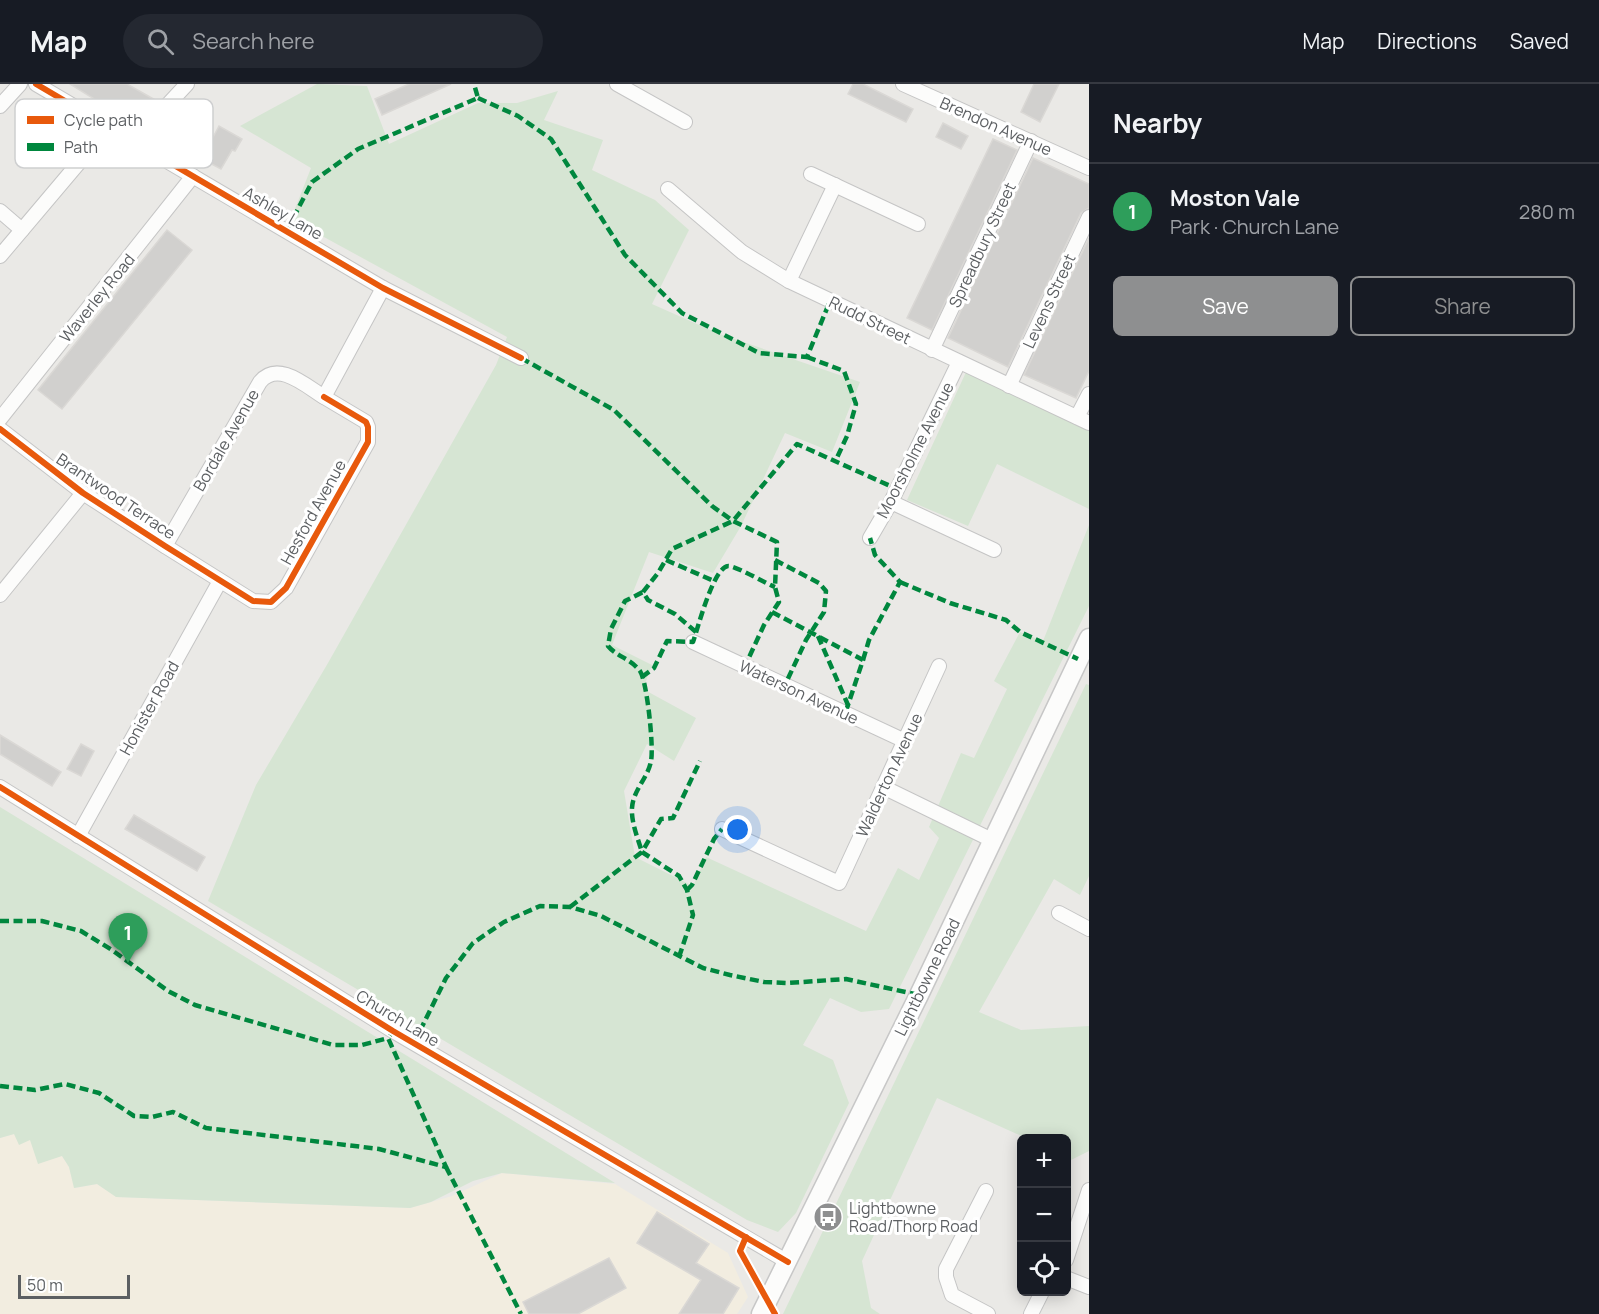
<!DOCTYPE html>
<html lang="en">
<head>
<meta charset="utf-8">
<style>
	:root { --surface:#171b24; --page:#242831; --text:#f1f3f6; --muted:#9ea1a6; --line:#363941; --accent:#8e8f90 }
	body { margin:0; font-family:Manrope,sans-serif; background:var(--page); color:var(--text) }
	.controls { position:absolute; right:18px; bottom:18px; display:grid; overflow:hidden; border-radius:9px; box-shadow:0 3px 15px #0003 }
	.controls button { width:54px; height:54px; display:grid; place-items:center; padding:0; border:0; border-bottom:2px solid var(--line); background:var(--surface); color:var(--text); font:30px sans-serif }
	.scale { position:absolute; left:18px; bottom:15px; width:112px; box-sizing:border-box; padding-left:6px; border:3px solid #5c5f62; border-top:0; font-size:16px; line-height:21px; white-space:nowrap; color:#5c5f62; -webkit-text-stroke:4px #fff; paint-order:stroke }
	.you { position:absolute; left:738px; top:746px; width:21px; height:21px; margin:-15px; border:4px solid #fff; border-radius:50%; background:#1a73e8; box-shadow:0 0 0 9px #1a73e833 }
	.badge { display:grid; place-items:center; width:39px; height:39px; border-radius:50%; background:var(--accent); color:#fff; font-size:20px; font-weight:700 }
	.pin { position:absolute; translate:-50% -50px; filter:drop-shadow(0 2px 3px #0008) }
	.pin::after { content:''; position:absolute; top:32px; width:21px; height:18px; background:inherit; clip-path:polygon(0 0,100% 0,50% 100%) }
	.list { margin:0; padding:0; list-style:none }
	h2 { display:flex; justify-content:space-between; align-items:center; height:78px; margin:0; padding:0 24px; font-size:26px }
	h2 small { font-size:20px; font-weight:400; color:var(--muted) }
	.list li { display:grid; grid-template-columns:39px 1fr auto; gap:18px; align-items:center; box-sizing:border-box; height:96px; padding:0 24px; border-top:2px solid var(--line) }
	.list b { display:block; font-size:22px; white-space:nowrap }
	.list p { margin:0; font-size:20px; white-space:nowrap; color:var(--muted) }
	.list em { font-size:20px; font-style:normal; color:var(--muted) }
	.actions { display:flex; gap:12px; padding:18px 24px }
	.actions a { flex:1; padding:14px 0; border:2px solid var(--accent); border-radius:9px; text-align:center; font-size:21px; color:var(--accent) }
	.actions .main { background:var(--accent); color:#fff }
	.icon { flex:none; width:33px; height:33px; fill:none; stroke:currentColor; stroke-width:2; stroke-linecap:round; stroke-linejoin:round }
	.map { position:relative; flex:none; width:1089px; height:1230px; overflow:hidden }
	header { display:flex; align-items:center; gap:36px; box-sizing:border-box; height:84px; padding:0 30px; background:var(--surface); border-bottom:2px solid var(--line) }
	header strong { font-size:28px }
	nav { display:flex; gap:33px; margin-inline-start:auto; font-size:21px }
	.search { width:420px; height:54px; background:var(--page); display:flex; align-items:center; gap:15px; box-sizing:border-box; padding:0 21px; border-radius:33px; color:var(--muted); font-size:22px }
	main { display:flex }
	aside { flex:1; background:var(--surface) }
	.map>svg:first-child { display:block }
</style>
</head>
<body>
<header>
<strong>Map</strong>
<div class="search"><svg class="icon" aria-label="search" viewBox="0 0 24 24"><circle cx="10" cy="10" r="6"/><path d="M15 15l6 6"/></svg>Search here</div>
<nav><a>Map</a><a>Directions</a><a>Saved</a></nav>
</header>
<main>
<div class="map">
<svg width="1089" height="1230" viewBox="0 0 1089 1230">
	<rect width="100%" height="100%" fill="#eae9e6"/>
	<!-- commercial -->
	<path fill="#f2ede0" d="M14,1050L30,1055L62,1072L69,1083L75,1104L97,1100L117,1113L410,1124L452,1112L502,1089L615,1100L728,1169L748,1213L737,1230H0V1054Z"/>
	<!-- green -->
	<g fill="#d6e5d3">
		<path d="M317,0L367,2L389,60L478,19H517L558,7L544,36L603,56L592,86L655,116L689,146L652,220L717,249L860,298L832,368L785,349L741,442L713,489L649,468L612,561L652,581L643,605L696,634L674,677L647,660L624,707L635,773L693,802L706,773L866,847L898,784L919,796L939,754L929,743L961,669L974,674L1007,605L994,597L1020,548L1043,557L1089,441V522L889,925L861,928L830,914L803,961L833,976L849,1019L796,1129L778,1148L747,1136L208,817L256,701L328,579L496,281L507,253L291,135L311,84L240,42Z"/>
		<path d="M967,286L1089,346V425L997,380L968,442L907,416Z"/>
		<path d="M1086,600L1089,601V792L1080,811L1054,795L979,928L1021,946L1089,942V1067L1071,1076L1067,1073L1066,1054H1026L937,1014L862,1177L871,1224L880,1230H783Z"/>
		<path d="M0,723L615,1099L502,1089L473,1097L431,1118L410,1124L116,1113L97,1100L74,1104L69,1083L62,1072L38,1080L30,1056L19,1061L14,1050L0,1054Z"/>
	</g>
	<!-- building -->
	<g fill="#d1d0ce" stroke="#dad8d5" stroke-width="1.5">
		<path d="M70,0H127L157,17L133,39Z"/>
		<path d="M409,0H451L382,31L375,15Z"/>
		<path d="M853,0H863L913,25L906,38L848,10Z"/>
		<path d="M1034,0H1059L1040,38L1021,28Z"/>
		<path d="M943,39L968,52L961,65L936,53Z"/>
		<path d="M175,40L210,59L219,42L242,55L235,67L232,66L221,85L166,56Z"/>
		<path d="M993,55L1017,66L932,246L907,234Z"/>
		<path d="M1033,74L1089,100V124L1081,129L1008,283L948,254Z"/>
		<path d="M167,146L192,166L62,325L38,306Z"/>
		<path d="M1089,154V287L1076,314L1024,291Z"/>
		<path d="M0,651L61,688L52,702L0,670Z"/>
		<path d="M81,660L94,667L81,692L67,685Z"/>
		<path d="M134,731L205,773L197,787L125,745Z"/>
		<path d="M657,1128L709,1160L696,1179L739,1204L723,1230H679L701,1196L637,1159Z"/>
		<path d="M609,1174L626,1204L578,1230H529L523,1218Z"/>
	</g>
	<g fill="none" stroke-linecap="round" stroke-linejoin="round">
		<!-- minor casing -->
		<g stroke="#c5c5c5" stroke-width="16">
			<g id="minor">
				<path d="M36,0L383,204L521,274"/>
				<path d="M617,0L685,38"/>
				<path d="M903,0L1089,84"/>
				<path d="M0,22L20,0"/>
				<path d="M134,57L187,0"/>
				<path d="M811,90L918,140"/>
				<path d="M668,105L742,168L789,197L1089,339"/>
				<path d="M0,127L22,146"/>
				<path d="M0,172L109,43"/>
				<path d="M789,197L835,101"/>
				<path d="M932,266L1031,57"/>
				<path d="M1009,302L1089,133"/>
				<path d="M1077,333L1089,310"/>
				<path d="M0,335L193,92"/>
				<path d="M0,345L83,409L165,462L253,517L271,518L286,504L368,358V343L366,338L324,313"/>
				<path d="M891,418L994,466"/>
				<path d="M870,454L891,418L959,278"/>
				<path d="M165,462L260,298C278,276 306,302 324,313L383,204"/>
				<path d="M0,511L83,409"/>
				<path d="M693,558L905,657"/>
				<path d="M0,703L393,947L788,1178"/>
				<path d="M883,703L992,756"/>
				<path d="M722,745L839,799L939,582"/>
				<path d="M78,752L220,497"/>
				<path d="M1059,829L1089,845"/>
				<path d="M986,1107L946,1185V1193L952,1211L988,1230"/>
				<path d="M1066,1176L1089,1106"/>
				<path d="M1066,1194L1089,1203"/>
				<path d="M1031,1230L1042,1208"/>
			</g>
		</g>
		<!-- secondary casing -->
		<g stroke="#c7c7c7" stroke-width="21">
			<path id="secondary" d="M761,1230L919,911L1089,554"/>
		</g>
		<!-- minor -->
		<use href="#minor" stroke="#fcfcfb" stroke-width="14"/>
		<!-- secondary -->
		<use href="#secondary" stroke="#fcfcfb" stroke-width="18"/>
		<!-- quiet -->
		<g stroke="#00873e" stroke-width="4.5" stroke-dasharray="9 4.5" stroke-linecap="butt">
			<path d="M478,14L518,32L551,55L625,171L682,229L759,269L807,273L830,217"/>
			<path d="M287,146L312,98L358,65L478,14L474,0"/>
			<path d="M807,273L844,287L856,320L847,352L835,378"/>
			<path d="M521,274L614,326L712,422L733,437L777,458L775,503L779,518L764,541L745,582"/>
			<path d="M666,476L714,497"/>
			<path d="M775,476L819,499L826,507L824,528L806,556L785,601"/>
			<path d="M900,498L950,519L1006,536L1020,548L1078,575"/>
			<path d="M772,528L863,576L845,630"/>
			<path d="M696,548L675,530L648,516L643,508L658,489L672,465L733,437L797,360L897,405"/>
			<path d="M818,552L848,621"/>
			<path d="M863,576L869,556L900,498L875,471L870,454"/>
			<path d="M642,593L654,584L667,557L693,558C698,544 713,484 728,482C734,481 767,500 775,503"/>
			<path d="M687,806L692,801L714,755L722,745"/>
			<path d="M570,823L642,768C638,755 631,738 632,724C633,706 648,694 651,677C654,664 647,597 640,587C631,575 616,572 608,562L611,545L625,517L643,508"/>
			<path d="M0,837H42L81,847L112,866L168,907L195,921L333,961H362L388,954"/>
			<path d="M679,873L693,831L687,806L679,792L642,768L661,735L673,734L700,677"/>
			<path d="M414,959L446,894L473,859L504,838L540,822L570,823L601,832L703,884L730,891L764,898L788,899L846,895L919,911"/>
			<path d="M0,1002L35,1006L65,1000L99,1009L134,1032L152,1033L173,1028L206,1044L379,1065L446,1083L388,954L393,947"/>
			<path d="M446,1083L521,1230"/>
		</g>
		<!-- cycleway casing -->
		<g stroke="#fff" stroke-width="10">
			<g id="cycleway">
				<path d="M36,0L383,204L521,274"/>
				<path d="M0,345L83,409L165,462L253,517L271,518L286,504L368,358V343L366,338L324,313"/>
				<path d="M0,703L393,947L788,1178"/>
				<path d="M746,1153L740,1167L775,1230"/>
			</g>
		</g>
		<!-- cycleway -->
		<use href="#cycleway" stroke="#e8590c" stroke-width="6"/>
	</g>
	<!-- icons -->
	<defs>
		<g id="bus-disc" transform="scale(1.5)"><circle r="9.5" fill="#8e8f90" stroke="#fff"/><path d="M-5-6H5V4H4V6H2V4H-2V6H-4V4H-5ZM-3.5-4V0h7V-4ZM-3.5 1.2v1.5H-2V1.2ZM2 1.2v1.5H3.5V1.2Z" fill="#fff"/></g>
	</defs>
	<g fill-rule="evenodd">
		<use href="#bus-disc" x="828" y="1133"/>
	</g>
	<g text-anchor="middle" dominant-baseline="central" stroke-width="6" stroke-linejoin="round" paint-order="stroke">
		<!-- street labels -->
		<g font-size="16" fill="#5c5f62" stroke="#fff">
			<text transform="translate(996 42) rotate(24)">Brendon Avenue</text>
			<text transform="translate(283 129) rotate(30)">Ashley Lane</text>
			<text transform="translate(982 161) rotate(-65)">Spreadbury Street</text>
			<text transform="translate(97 214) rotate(-51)">Waverley Road</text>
			<text transform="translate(1049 217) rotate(-65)">Levens Street</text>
			<text transform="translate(870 236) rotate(26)">Rudd Street</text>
			<text transform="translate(226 356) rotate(-60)">Bordale Avenue</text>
			<text transform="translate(915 366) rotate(-63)">Moorsholme Avenue</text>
			<text transform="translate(116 412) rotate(34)">Brantwood Terrace</text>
			<text transform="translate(313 428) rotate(-61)">Hesford Avenue</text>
			<text transform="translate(799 608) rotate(25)">Waterson Avenue</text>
			<text transform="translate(149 624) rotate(-61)">Honister Road</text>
			<text transform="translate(889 691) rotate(-65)">Walderton Avenue</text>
			<text transform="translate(927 893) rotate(-64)">Lightbowne Road</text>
			<text transform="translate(398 934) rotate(31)">Church Lane</text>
		</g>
		<!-- poi labels -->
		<g font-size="16" fill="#5c5f62" stroke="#fff" text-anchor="start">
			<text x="849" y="1124">Lightbowne<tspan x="849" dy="18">Road/Thorp Road</tspan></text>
		</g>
	</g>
	<!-- legend -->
	<rect x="15" y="15" width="198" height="69" rx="9" fill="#fff" stroke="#cecfd0" stroke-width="1.5"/>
	<rect x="27" y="32" width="27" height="8" fill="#e8590c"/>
	<rect x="27" y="59" width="27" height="8" fill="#00873e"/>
	<g font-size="16" fill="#5c5f62">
		<text x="64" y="42">Cycle path</text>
		<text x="64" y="69">Path</text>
	</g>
</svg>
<div class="controls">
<button>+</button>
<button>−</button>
<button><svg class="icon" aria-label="locate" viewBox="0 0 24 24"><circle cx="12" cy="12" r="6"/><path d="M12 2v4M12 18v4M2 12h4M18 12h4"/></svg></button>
</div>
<div class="scale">50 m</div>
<div class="you"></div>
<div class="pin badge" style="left:128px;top:879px;background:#2e9e5b">1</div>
</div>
<aside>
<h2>Nearby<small></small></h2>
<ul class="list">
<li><span class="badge" style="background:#2e9e5b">1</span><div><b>Moston Vale</b><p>Park · Church Lane</p></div><em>280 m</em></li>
</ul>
<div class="actions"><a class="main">Save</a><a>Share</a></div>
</aside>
</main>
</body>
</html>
